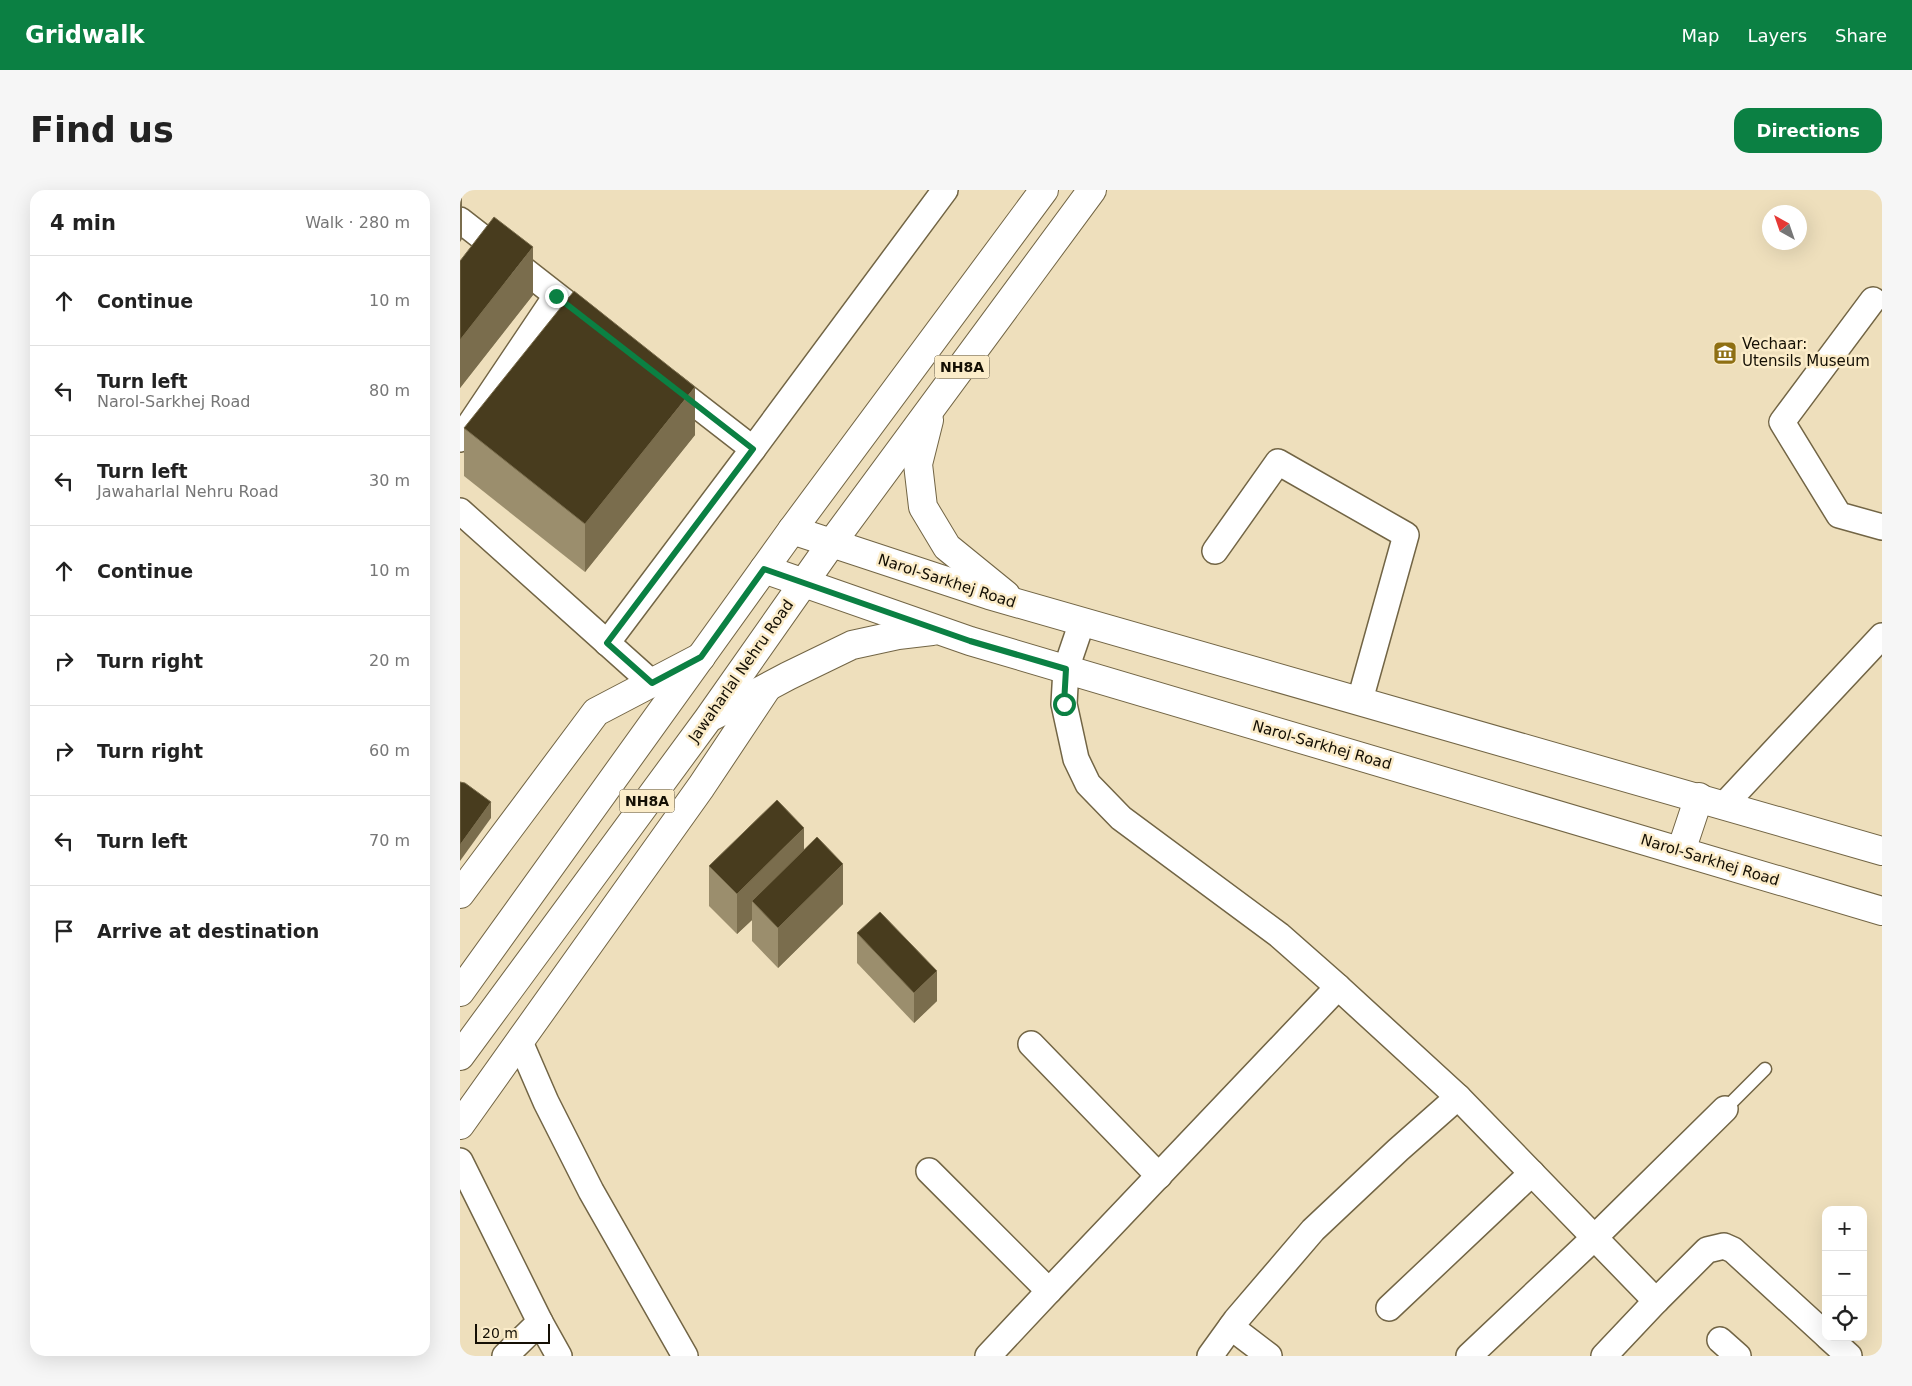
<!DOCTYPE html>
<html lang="en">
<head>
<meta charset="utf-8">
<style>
	:root { --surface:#fff; --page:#f6f6f6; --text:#222; --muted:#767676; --line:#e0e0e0; --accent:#0b8043 }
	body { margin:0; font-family:"DejaVu Sans",sans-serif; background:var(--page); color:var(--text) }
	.controls { position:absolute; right:15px; bottom:15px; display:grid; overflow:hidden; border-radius:10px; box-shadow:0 5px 20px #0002 }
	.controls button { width:45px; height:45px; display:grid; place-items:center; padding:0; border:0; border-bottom:1px solid var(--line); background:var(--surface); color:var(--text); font:25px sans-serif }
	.compass { position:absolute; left:1302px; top:15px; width:45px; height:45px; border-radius:50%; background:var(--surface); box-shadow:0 5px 20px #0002; rotate:320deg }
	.scale { position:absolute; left:15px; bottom:12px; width:75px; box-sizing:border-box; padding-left:5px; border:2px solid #140f04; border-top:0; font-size:14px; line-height:18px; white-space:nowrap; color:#140f04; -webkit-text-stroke:4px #fbecc9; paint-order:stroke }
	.stop { position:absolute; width:15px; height:15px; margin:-11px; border:4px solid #0b8043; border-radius:50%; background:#fff }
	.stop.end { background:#0b8043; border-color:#fff; box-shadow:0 1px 5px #0008 }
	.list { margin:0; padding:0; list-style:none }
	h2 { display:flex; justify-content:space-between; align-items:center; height:65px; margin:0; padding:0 20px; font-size:21px }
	h2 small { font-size:16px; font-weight:400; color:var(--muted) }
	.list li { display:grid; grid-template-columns:32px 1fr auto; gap:15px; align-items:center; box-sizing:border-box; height:90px; padding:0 20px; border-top:1px solid var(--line) }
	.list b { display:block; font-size:19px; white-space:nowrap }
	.list p { margin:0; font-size:16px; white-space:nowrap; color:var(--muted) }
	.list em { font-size:16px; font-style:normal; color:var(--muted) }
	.icon { flex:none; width:28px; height:28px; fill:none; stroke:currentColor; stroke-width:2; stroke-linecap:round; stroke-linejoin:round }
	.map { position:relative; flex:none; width:1422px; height:1166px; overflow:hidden; border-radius:15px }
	header { display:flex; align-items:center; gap:30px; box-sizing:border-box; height:70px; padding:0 25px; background:var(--accent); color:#fff }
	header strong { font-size:24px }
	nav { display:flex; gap:28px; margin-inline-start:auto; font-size:18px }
	.intro { display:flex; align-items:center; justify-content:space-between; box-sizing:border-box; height:120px; padding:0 30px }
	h1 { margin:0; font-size:35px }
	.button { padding:12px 22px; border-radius:15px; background:var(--accent); color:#fff; font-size:18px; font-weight:700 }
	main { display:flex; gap:30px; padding:0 30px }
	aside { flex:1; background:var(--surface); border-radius:15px; box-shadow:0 5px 20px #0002 }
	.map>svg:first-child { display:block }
</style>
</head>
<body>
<header>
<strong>Gridwalk</strong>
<nav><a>Map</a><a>Layers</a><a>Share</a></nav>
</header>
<div class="intro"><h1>Find us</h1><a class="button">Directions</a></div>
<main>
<aside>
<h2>4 min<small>Walk · 280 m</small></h2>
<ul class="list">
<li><svg class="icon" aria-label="ahead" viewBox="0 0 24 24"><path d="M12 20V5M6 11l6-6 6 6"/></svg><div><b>Continue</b></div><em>10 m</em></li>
<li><svg class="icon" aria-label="left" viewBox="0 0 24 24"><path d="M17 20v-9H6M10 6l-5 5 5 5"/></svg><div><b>Turn left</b><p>Narol-Sarkhej Road</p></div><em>80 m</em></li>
<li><svg class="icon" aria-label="left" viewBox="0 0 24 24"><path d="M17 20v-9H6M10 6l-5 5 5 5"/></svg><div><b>Turn left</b><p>Jawaharlal Nehru Road</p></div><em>30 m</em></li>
<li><svg class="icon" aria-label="ahead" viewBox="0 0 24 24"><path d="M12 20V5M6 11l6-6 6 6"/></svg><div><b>Continue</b></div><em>10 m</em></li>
<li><svg class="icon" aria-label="right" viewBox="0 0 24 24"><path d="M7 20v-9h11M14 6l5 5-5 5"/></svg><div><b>Turn right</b></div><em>20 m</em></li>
<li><svg class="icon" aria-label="right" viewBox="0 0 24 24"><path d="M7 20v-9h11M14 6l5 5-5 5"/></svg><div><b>Turn right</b></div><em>60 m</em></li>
<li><svg class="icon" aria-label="left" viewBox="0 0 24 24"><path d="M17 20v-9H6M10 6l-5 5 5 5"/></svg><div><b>Turn left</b></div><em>70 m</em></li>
<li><svg class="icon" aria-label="arrive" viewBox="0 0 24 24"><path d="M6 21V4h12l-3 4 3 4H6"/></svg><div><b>Arrive at destination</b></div></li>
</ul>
</aside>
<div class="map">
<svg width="1422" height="1166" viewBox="0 0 1422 1166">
	<rect width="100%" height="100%" fill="#eedfbc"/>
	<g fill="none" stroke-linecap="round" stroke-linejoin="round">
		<!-- lane casing -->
		<g stroke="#726545" stroke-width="15">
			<path id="lane" d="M1265,919L1305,879"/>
		</g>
		<!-- street casing -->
		<g stroke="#726545" stroke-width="28">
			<g id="street">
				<path d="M0,30L132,133"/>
				<path d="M1413,110L1322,232L1379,325L1422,337"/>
				<path d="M208,193L293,259L485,0"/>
				<path d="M0,249L96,106"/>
				<path d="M0,321L192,493"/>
				<path d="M755,361L818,272L946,345L900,510"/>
				<path d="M147,453L293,259"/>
				<path d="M1264,615L1422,446"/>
				<path d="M878,797L998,907"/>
				<path d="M60,852L86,912L131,1001L225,1166"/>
				<path d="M571,854L699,986"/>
				<path d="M0,971L80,1132L45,1166"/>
				<path d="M469,981L589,1101L878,797L819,745L661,628L628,594L616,569L604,514L606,479L622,432"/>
				<path d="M929,1118L1072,983"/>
				<path d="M80,1132L99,1166"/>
				<path d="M771,1137L809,1166"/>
				<path d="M1368,1147L1389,1166"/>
				<path d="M1260,1150L1278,1166"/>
				<path d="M528,1166L589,1101"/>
				<path d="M750,1166L776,1130L853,1040L938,960L998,907L1196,1111"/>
				<path d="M1009,1166L1135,1047L1265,919"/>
				<path d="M1144,1166L1196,1111L1247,1060L1264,1056L1273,1060L1366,1145"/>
			</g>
		</g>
		<!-- secondary casing -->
		<g stroke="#726545" stroke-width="30">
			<g id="secondary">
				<path d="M0,704L136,522L241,467"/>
				<path d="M0,935L241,597L307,498"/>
			</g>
		</g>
		<!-- primary casing -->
		<g stroke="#726545" stroke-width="30">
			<g id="primary">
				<path d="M469,230L458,274L463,317L487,357L546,405"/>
				<path d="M332,340L529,405L1422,661"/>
				<path d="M304,379L510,451L1422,721"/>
				<path d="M253,526L328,486L392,455L438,445L472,441"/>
				<path d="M1221,661L1239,607"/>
				<path d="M0,802L332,340L584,0"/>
				<path d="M0,866L248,529L371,354L632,0"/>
			</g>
		</g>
		<!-- lane -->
		<use href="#lane" stroke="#fff" stroke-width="12"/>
		<!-- street -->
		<use href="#street" stroke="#fff" stroke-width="25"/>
		<!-- secondary -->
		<use href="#secondary" stroke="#fff" stroke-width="28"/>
		<!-- primary -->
		<use href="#primary" stroke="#fff" stroke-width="28"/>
	</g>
	<!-- wall -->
	<g fill="#9b8e6d">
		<path d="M0,71L73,105L0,198Z"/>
		<path d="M4,238L235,245L125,382L4,286Z"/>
		<path d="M344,659L383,714L318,778L292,751V730L277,744L249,716V676Z"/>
		<path d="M397,743L477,811L454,833L397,773Z"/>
	</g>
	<!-- shaded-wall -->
	<g fill="#7a6d4d">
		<path d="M2,1V49L0,52V4Z"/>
		<path d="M73,57V105L0,198V150Z"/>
		<path d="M235,197V245L125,382V334Z"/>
		<path d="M31,612V628L0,671V655Z"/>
		<path d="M344,638V678L292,711V730L277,744V704Z"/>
		<path d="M383,674V714L318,778V738Z"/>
		<path d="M477,781V811L454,833V803Z"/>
	</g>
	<!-- building -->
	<g fill="#483c1e" stroke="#7a6d4d">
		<path d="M34,27L73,57L0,150V71Z"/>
		<path d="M114,101L235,197L125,334L4,238Z"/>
		<path d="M0,592L5,593L31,612L0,655Z"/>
		<path d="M317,610L344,638L277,704L249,676Z"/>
		<path d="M357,647L383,674L318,738L292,711Z"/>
		<path d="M420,722L477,781L454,803L397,743Z"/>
	</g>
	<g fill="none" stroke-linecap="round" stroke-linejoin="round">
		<!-- route -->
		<path stroke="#0b8043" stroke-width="6" d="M96,106L293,259L147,453L192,493L241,467L304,379L510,451L606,479L604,514"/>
	</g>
	<!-- icons -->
	<defs>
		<g id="museum-square" transform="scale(1.25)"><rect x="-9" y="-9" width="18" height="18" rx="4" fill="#8e6f13" stroke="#fbecc9"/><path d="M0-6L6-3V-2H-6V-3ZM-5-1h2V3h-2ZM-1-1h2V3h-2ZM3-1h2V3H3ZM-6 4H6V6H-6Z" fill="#fff"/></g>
	</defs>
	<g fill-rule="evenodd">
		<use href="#museum-square" x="1265" y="163"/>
	</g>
	<g text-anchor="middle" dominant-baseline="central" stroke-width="5" stroke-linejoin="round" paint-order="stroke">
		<!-- shield labels -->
		<g fill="#fbecc9" stroke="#59513f" stroke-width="1">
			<rect x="474.5" y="165.5" width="55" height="23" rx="4"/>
			<rect x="159.5" y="599.5" width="55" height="23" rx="4"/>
		</g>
		<g font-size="14" font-weight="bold" fill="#140f04">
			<text x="502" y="177">NH8A</text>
			<text x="187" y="611">NH8A</text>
		</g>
		<!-- poi labels -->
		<g font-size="15" fill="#140f04" stroke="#fbecc9" text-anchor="start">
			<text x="1282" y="154">Vechaar:<tspan x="1282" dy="17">Utensils Museum</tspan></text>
		</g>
		<!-- street labels -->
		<g font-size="15" fill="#140f04" stroke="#fbecc9">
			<text transform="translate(487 391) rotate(18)">Narol-Sarkhej Road</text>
			<text transform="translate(281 481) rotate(-55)">Jawaharlal Nehru Road</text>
			<text transform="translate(862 555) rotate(16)">Narol-Sarkhej Road</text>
			<text transform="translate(1250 670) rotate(17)">Narol-Sarkhej Road</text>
		</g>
	</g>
</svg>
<div class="controls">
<button>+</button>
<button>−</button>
<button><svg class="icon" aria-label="locate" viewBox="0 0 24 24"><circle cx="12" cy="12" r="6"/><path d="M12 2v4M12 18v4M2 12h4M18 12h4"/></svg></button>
</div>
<svg class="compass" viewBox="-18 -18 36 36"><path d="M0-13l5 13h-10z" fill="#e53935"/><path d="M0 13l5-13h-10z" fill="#767676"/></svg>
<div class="scale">20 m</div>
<div class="stop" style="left:604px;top:514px"></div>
<div class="stop end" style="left:96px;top:106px"></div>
</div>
</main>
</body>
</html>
